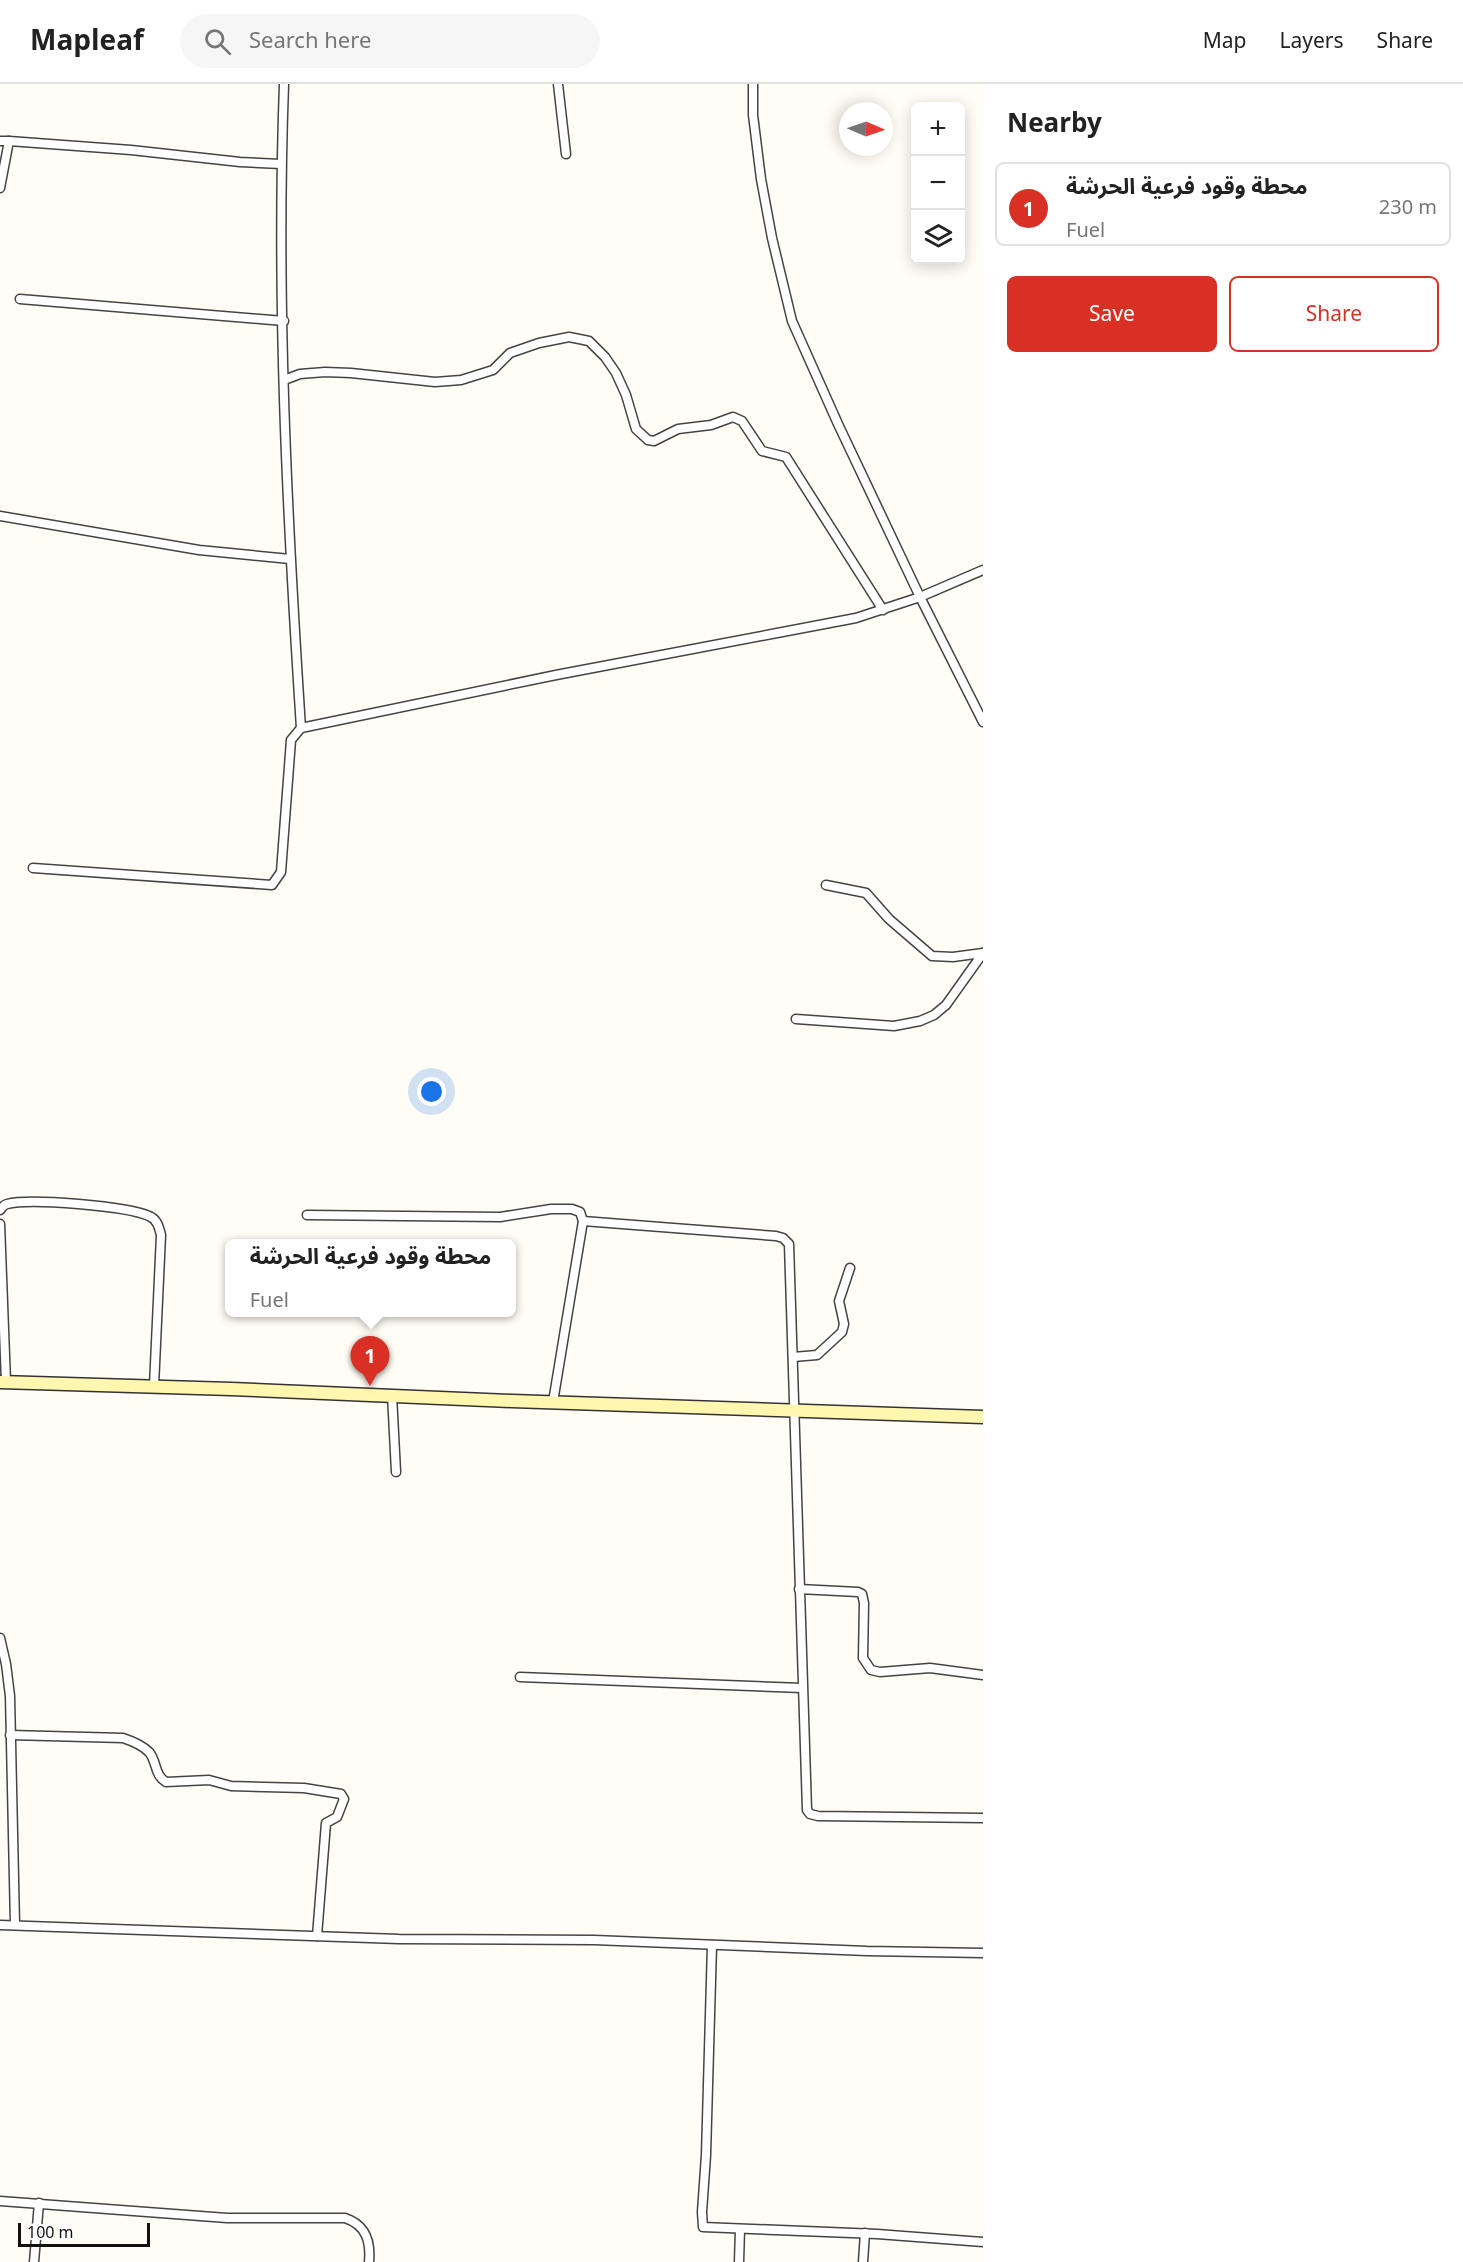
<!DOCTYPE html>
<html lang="en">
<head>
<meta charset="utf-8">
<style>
	:root { --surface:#fff; --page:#f6f6f6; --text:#222; --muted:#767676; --line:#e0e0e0; --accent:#d93025 }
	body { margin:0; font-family:Georgia,"Noto Sans Arabic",serif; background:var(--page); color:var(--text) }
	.controls { position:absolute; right:18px; top:18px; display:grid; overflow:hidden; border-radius:9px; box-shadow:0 3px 15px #0003 }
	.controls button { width:54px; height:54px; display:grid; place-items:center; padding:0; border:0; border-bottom:2px solid var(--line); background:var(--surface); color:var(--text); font:30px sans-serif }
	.compass { position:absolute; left:839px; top:18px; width:54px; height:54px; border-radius:50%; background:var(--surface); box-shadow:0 3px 15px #0003; rotate:92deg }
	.scale { position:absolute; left:18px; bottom:15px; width:132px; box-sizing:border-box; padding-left:6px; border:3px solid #111; border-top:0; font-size:16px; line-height:21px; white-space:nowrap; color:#111; -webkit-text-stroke:4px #fff; paint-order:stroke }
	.you { position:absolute; left:432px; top:1008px; width:21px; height:21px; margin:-15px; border:4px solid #fff; border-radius:50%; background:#1a73e8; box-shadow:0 0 0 9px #1a73e833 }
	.badge { display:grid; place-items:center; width:39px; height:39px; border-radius:50%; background:var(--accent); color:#fff; font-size:20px; font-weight:700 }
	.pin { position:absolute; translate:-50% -50px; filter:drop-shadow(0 2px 3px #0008) }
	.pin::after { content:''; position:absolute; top:32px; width:21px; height:18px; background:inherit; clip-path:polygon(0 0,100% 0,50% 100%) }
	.popup { position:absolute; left:225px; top:1155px; width:291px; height:78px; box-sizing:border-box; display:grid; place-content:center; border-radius:9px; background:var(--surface); filter:drop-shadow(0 2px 4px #0005); font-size:20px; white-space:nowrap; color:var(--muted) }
	.popup b { font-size:22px; color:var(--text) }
	.popup::after { content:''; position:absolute; left:50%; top:100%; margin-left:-12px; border:12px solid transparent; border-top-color:var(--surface) }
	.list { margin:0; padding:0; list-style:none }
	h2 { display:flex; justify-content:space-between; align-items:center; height:78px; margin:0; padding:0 24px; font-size:26px }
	h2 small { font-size:20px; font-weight:400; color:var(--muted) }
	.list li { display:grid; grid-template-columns:39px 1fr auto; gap:18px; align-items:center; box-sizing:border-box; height:84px; margin:0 12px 12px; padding:0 12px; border:2px solid var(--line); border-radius:9px }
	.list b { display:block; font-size:22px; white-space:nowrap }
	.list p { margin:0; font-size:20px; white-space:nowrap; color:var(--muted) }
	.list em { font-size:20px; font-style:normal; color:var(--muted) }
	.actions { display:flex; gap:12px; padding:18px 24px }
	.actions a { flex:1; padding:14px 0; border:2px solid var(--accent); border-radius:9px; text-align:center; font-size:21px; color:var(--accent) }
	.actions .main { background:var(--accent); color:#fff }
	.icon { flex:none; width:33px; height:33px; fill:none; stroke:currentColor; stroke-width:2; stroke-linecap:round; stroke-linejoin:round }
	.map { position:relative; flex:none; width:983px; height:2178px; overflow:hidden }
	header { display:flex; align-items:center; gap:36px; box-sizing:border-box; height:84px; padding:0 30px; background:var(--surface); border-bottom:2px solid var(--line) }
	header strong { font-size:28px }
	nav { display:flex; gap:33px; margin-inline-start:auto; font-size:21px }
	.search { width:420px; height:54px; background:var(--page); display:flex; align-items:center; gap:15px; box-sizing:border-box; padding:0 21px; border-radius:33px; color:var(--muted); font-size:22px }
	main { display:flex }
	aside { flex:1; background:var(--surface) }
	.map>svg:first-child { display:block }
</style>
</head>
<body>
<header>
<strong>Mapleaf</strong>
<div class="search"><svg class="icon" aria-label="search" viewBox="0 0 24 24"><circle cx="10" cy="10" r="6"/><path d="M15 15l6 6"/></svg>Search here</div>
<nav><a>Map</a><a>Layers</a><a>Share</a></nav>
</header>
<main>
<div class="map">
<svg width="983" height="2178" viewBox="0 0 983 2178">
	<rect width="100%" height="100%" fill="#fffdf5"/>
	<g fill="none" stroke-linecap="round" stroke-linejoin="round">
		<!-- street casing -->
		<g stroke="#444" stroke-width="11">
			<g id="street">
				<path d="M284,0C276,215 287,430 301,644"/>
				<path d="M558,0L566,70"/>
				<path d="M753,0V31L761,95L772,154L792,237L838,340L920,513L983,638"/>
				<path d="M0,57H9L0,104"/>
				<path d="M9,57L131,66L240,78L281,80"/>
				<path d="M20,215L284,237"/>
				<path d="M284,296L300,290L325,288L351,289L435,298L461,296L493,286L510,269L539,259L569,253L589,257L605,273L616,289L626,311L636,345L648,356L654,357L678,345L711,341L733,333L742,337L762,367L786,373L883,526"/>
				<path d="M0,432L199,466L290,475"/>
				<path d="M33,784L272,801L281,788L291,656L301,644L556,591L856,534L920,513L983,486"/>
				<path d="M826,801L866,809L889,835L932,872L953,873L983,869"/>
				<path d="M796,935L894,942L920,937L934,931L946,921L983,869"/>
				<path d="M0,1126C3,1123 3,1121 7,1120C30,1114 127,1122 149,1132C157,1135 159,1143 161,1151L154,1302"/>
				<path d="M307,1131L500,1133L551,1125H572L580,1128L583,1137L553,1318"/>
				<path d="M583,1137L776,1152L783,1154L789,1160L807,1726L810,1730L818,1732L983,1734"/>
				<path d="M0,1140L6,1298"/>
				<path d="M793,1273L817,1271L842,1248L844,1240L839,1217L850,1184"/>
				<path d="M392,1311L396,1388"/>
				<path d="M799,1505L858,1508L862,1510L864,1519L863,1574L871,1586L880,1588L930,1584L983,1591"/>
				<path d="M0,1554L6,1580L10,1612L15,1841"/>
				<path d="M520,1593L802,1604"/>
				<path d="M10,1651L123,1654C132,1657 142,1661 149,1668C157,1677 154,1691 166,1698L209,1696L231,1702L304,1704L341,1710L344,1715L337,1733L326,1739L317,1852"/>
				<path d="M0,1841L399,1855L594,1856L867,1867L983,1869"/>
				<path d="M712,1861L706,2071L702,2128L703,2143L877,2150L983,2158"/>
				<path d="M0,2117L227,2134H345C366,2141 371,2157 369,2178"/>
				<path d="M34,2178L39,2119"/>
				<path d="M739,2178L740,2145"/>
				<path d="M863,2178L865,2149"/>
			</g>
		</g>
		<!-- secondary casing -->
		<g stroke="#333" stroke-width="15">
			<path id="secondary" d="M0,1298L231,1305L512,1317L983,1333"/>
		</g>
		<!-- street -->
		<use href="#street" stroke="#fff" stroke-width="8"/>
		<!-- secondary -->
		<use href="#secondary" stroke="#fff6b0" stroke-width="12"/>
	</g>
</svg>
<div class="controls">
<button>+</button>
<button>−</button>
<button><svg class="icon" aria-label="layers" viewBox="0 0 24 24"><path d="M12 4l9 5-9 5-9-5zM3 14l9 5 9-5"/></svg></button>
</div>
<svg class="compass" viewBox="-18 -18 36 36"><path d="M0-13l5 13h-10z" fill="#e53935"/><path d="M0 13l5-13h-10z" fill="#767676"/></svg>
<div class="scale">100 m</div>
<div class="you"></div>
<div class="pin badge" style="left:370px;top:1302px">1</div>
<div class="popup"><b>محطة وقود فرعية الحرشة</b>Fuel</div>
</div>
<aside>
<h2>Nearby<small></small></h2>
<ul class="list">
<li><span class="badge">1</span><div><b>محطة وقود فرعية الحرشة</b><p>Fuel</p></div><em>230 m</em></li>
</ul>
<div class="actions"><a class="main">Save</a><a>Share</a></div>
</aside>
</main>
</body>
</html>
